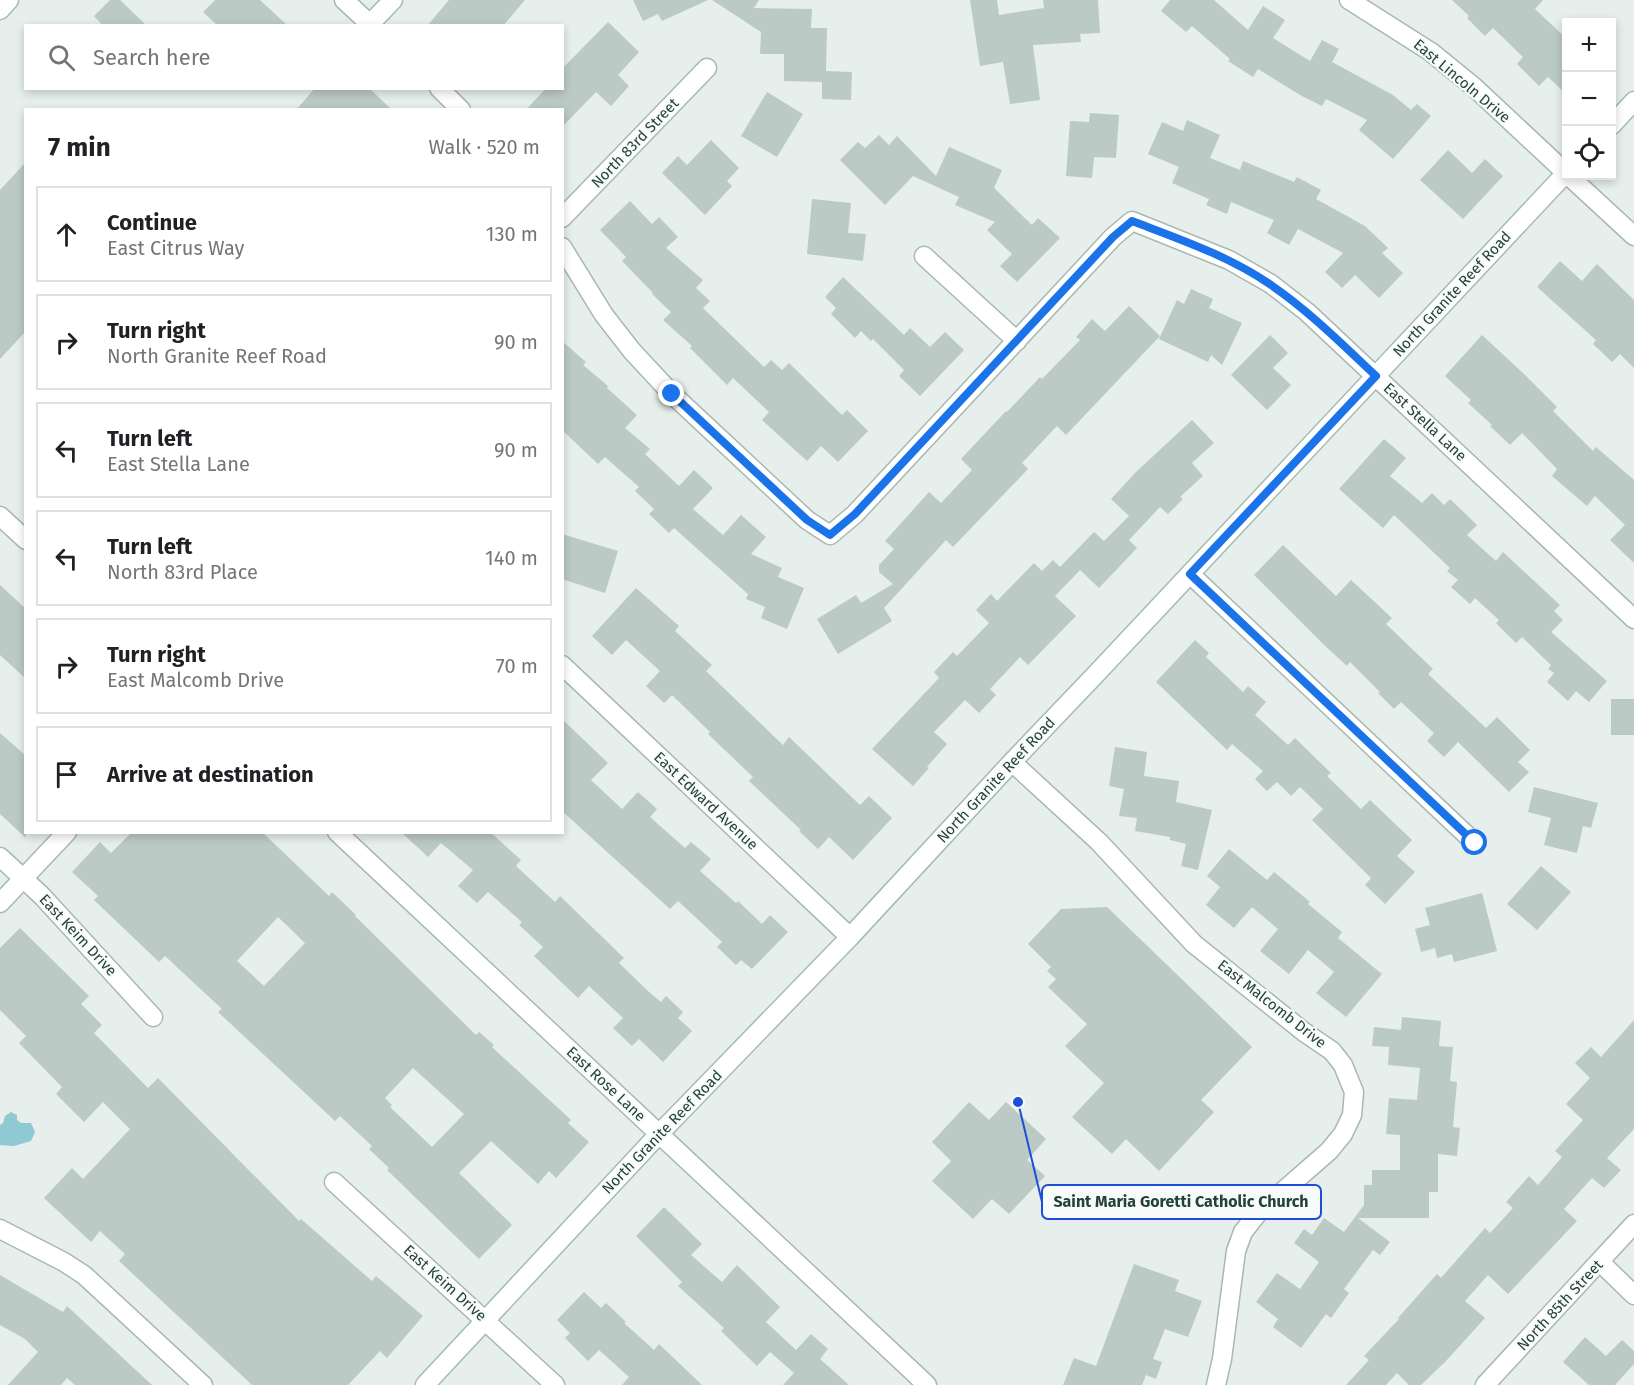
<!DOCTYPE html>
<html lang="en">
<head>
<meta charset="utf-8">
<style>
	:root { --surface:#fff; --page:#f2f2f2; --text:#202124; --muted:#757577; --line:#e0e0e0 }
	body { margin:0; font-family:"Fira Sans",sans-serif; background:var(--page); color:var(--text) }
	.controls { position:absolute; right:18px; top:18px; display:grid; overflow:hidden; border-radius:0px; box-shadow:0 3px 9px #0003 }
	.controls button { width:54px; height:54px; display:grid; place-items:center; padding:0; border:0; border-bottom:2px solid var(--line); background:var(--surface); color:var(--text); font:30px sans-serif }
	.stop { position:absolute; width:18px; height:18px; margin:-14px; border:4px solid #1a73e8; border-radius:50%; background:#fff }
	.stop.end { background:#1a73e8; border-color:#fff; box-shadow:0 2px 6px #0008 }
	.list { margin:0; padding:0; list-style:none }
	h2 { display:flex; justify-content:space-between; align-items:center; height:78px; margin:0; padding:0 24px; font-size:26px }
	h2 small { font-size:20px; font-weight:400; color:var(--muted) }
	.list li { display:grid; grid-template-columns:39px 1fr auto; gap:18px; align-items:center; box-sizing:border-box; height:96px; margin:0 12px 12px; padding:0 12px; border:2px solid var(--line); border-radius:0px }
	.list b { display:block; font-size:22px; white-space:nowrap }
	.list p { margin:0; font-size:20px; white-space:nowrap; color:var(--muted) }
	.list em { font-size:20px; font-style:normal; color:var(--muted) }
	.icon { flex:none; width:33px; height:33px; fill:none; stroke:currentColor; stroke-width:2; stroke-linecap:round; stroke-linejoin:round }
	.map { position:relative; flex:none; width:1634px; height:1385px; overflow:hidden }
	.search { position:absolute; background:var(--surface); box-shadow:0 3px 9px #0003; left:24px; top:24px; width:540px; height:66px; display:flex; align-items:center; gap:15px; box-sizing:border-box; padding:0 21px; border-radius:0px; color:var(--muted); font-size:22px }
	.panel { position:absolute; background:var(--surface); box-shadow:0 3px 9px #0003; left:24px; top:108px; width:540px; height:726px; border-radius:0px }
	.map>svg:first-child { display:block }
</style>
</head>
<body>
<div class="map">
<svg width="1634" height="1385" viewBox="0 0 1634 1385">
	<rect width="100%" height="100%" fill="#e6efeb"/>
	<!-- water -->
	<path fill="#8ec9d4" d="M11,1112L17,1115V1120L21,1123H31L35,1132L31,1141L14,1146L0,1145V1125L3,1123L5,1116Z"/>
	<!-- building -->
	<g fill="#bbcac4" fill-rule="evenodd">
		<path d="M110,0H120L147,26H103L94,16Z"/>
		<path d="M215,0H260L288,26H218L203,12Z"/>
		<path d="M449,0H525L503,26H427Z"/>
		<path d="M633,0H708L662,21L658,14L643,21Z"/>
		<path d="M712,0H759L754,8L812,9L811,28H827L826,71L852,72L851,100L822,99V82L784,81V54H760L761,32Z"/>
		<path d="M970,0H997L999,15L1044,8L1043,0H1098L1100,33L1080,34L1081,42L1033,45L1040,100L1010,104L1003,62L980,66Z"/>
		<path d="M1170,0H1214L1248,30L1263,6L1285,20L1273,38L1310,61L1322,40L1339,49L1332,62L1393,95L1411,110L1417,104L1431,116L1393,159L1359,130L1367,120L1326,99L1322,106L1300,95L1258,69L1253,77L1228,61L1230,59L1192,26L1186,32L1161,11Z"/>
		<path d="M1452,0H1543L1535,9L1566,38V94L1548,77L1539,86L1517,64L1523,57L1493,28L1485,36L1467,18L1469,16Z"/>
		<path d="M608,22L639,52L618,75L629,86L611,106L596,92L562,127V110H526L546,88H562V69Z"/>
		<path d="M315,88H369L392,110H296Z"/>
		<path d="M767,92L803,114L777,157L741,136Z"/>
		<path d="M1090,113L1119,115L1116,158L1094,157L1092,178L1066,176L1070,121L1089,122Z"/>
		<path d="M1187,120L1220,135L1210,158L1240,170L1243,161L1294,182L1297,177L1321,190L1316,199L1365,226L1388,248L1382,253L1403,273L1379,298L1355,275L1342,288L1325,272L1343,253L1298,229L1289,245L1267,233L1274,220L1231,202L1227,214L1206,205L1209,199L1172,183L1179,167L1148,154L1162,122L1183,131Z"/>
		<path d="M879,135L889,145L897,136L936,176L949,147L1002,170L994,188L1032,225L1038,218L1060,238L1017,282L1000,266L1012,254L987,230L995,222L955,205L959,197L913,176L885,205L840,160L858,142L865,148Z"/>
		<path d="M711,140L739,168L727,181L732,186L705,215L662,173L678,156L687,165Z"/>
		<path d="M1448,150L1472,173L1485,159L1503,176L1463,219L1420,180Z"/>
		<path d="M26,162V331L0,359V190Z"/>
		<path d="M812,199L851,203L848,233L866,234L863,261L807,254Z"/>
		<path d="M630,201L652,224L659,217L678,237L666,248L703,280L696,288L710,301L703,308L764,367L771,360L782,370L789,363L842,415L847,410L868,431L838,462L821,446L807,461L762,420L769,412L733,378L727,385L690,348L692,346L663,320L671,312L652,294L653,293L622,261L626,257L600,230Z"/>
		<path d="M1560,261L1582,281L1597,264L1634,300V368L1620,354L1612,362L1593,344L1596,340L1537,287Z"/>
		<path d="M843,277L904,335L910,328L930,347L945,332L964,350L920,396L899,376L904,370L873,339L871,341L861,331L855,338L831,314L836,308L825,297Z"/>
		<path d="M1191,289L1213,299L1209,308L1242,323L1222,365L1211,355L1208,362L1159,339L1177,300L1184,304Z"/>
		<path d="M1129,306L1160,336L1066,435L1057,426L1022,463L1028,469L953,547L946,540L884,608L892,621L838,654L817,619L856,595L861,603L893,584L879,572V565L894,549L885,541L929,492L941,503L972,470L961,459L1006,411L1007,412L1040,377L1042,379L1080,340L1076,337L1092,319L1105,331Z"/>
		<path d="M1270,335L1288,353L1273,368L1291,385L1267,410L1231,375Z"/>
		<path d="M1482,335L1523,373L1557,407L1553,411L1593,451L1596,447L1634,480V563L1610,540L1625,525L1595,496L1587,506L1552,476L1557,469L1522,433L1510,445L1490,426L1492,425L1468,403L1471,400L1445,376Z"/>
		<path d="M562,341L586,362L583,365L608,386L607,388L637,415L625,428L650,449L645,454L679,486L694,470L713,488L693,509L723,535L741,515L766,537L751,554L782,568L778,577L804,588L787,629L761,618L765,607L746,599L748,594L674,528L669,533L649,514L654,509L635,491L639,487L605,457L598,464L562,430Z"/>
		<path d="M1192,420L1214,443L1192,463L1203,476L1180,497L1183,499L1168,514L1160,507L1129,540L1137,548L1099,588L1080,570L1055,596L1076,616L1028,665L1020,657L990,689L996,695L979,713L965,700L934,732L947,744L927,767L929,768L913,786L872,749L939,678L934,672L953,652L957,656L989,623L976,610L991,594L997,601L1034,563L1042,571L1053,560L1060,567L1094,532L1104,541L1129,516L1111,499L1136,472Z"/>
		<path d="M1384,439L1406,458L1390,476L1422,503L1432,493L1444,505L1450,499L1477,525L1467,535L1496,561L1503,552L1560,605L1554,611L1563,620L1551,632L1607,681L1589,702L1576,691L1568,701L1547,682L1554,673L1548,669L1551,665L1522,637L1516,643L1496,623L1499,620L1475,598L1470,604L1451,587L1458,580L1447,571L1450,568L1394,515L1383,528L1339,489Z"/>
		<path d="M562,534L618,551L605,593L562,579Z"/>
		<path d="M1283,545L1336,596L1351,580L1392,618L1386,624L1433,669L1428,674L1486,728L1497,717L1530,750L1518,762L1529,772L1509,792L1458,742L1444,757L1427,741L1434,733L1401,702L1394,709L1378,693L1380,692L1350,662L1347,666L1324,645L1254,575Z"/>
		<path d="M0,585L26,609V679L0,655Z"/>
		<path d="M636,588L679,626L675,631L712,665L706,671L783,745L789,737L860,805L869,796L892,818L853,860L829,837L818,849L799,831L801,830L749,781L753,777L708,734L710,732L672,695L664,703L646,686L660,671L626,640L612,655L592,636Z"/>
		<path d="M1195,640L1209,653L1206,657L1243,692L1248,686L1266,702L1255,715L1288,745L1295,738L1331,773L1327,776L1361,809L1370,800L1412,840L1397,856L1415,872L1385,904L1365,885L1371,878L1312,820L1323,809L1300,787L1291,796L1277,782L1267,791L1255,779L1263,771L1232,744L1227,750L1156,682Z"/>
		<rect x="1611" y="699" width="23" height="36"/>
		<path d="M562,719L608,763L591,780L622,809L638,792L657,809L650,817L685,848L691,842L711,859L700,871L736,903L738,901L762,924L770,915L788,932L752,969L741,960L736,965L717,947L722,942L678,901L670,909L562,811Z"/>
		<path d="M0,733L26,756V838L0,814Z"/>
		<path d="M1115,747L1147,752L1144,776L1179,781L1176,802L1212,810L1198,870L1181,866L1186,844L1170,840V837L1135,831L1137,818L1119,816L1124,789L1109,786Z"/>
		<path d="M1534,787L1598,803L1591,828L1583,826L1577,853L1544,845L1551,818L1528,812Z"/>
		<path d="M132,832H262L329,896L332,892L356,915L355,916L476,1035L479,1032L494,1045L492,1047L571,1120L568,1123L589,1142L556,1178L549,1171L538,1184L491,1141L459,1173L512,1225L479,1259L387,1170L389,1168L369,1149L372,1146L340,1116L335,1121L218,1012L222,1009L165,956L159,962L94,900L98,896L72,872L100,842L111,853ZM278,917L305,943L264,986L237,961ZM413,1068L464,1114L432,1147L390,1107L392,1105L385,1098Z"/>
		<path d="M401,832H490L521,860L516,866L555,902L560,896L624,958L619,963L648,991L661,1002L666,996L683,1012L678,1018L692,1031L663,1062L639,1039L632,1046L613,1028L623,1018L589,986L578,998L534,956L543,947L519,925L522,922L488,892L477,903L458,886L473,870L441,843L428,857Z"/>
		<path d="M1229,849L1267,880L1274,872L1310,902L1308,904L1342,932L1338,938L1382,974L1346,1017L1316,993L1334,972L1308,950L1289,974L1260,951L1278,929L1252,907L1234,928L1206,905L1220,887L1207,876Z"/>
		<path d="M1541,866L1571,892L1537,930L1507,904Z"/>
		<path d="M1482,893L1497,951L1454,962L1452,954L1437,958L1435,948L1421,952L1415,929L1430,925L1425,908Z"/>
		<path d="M1107,907L1252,1047L1201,1100L1214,1112L1159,1171L1126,1139L1112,1154L1072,1117L1104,1083L1065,1046L1087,1024L1048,987L1056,979L1047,971L1051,967L1028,944L1061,909Z"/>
		<path d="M20,928L89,996L81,1004L102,1025L94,1033L148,1088L158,1078L299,1221L301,1219L372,1281L376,1276L423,1316L387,1358L380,1351L348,1385H252L119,1261L125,1254L100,1231L91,1242L44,1198L72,1168L83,1179L130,1129L103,1102L84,1122L56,1094L62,1087L19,1043L26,1036L0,1010V948Z"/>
		<path d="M1402,1017L1441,1021L1439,1046L1453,1047L1450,1081L1457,1082L1453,1127L1460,1128L1457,1156L1438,1154V1192H1429V1218H1358L1390,1242L1380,1255L1373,1250L1344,1289L1349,1293L1331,1318L1326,1314L1301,1348L1273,1327L1278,1319L1256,1302L1277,1273L1300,1289L1319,1262L1294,1243L1304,1229L1312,1235L1324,1218L1344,1232L1364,1205V1185H1372V1170H1400V1135L1386,1134L1389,1098L1417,1100L1420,1068L1388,1065L1389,1047L1372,1046L1374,1027L1401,1030Z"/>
		<path d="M1634,1020V1129L1607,1158L1621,1170L1604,1188L1592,1178L1564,1209L1577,1221L1508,1294L1488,1275L1465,1301L1485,1318L1446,1361L1421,1385H1409L1397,1373L1386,1385H1346L1369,1360L1364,1356L1399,1319L1398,1318L1437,1274L1441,1278L1485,1228L1490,1233L1513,1208L1506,1202L1529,1176L1538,1185L1562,1157L1555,1151L1583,1120L1566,1104L1590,1078L1575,1063L1591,1047L1601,1057Z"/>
		<path d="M969,1102L989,1120L1006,1102L1046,1139L1027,1160L1045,1176L1009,1214L992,1199L973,1219L932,1181L951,1161L932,1142Z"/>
		<path d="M664,1207L702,1244L691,1255L722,1282L737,1265L780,1307L766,1322L796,1350L811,1334L828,1349L820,1359L849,1385H783L794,1373L770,1352L757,1366L721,1331L724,1328L678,1286L682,1282L636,1236Z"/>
		<path d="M1134,1264L1179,1280L1175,1291L1202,1301L1188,1337L1165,1329L1153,1359L1162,1362L1156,1379L1146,1375L1142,1385H1063L1074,1358L1096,1366Z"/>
		<path d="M0,1275L63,1312L67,1306L152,1385H75L67,1378L61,1385H8L38,1352L25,1339L0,1325Z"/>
		<path d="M584,1292L601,1308L606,1303L626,1322L624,1323L654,1350L659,1344L702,1385H622L629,1377L599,1350L588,1361L565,1338L570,1333L557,1320Z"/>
		<path d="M1585,1337L1606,1356L1622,1340L1634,1351V1364L1615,1385H1589L1563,1362Z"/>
	</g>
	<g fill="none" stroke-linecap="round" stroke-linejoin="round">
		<!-- street casing -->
		<g stroke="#a8b8b2" stroke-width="21">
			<g id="street">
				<path d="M344,0L372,26"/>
				<path d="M1349,0L1431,52L1474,87L1566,173"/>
				<path d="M0,10L9,0"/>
				<path d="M370,24L393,0"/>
				<path d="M439,88L461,110"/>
				<path d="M1569,176L1634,236"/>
				<path d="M562,218L707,68"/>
				<path d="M562,247L604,315L632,351L672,394L807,520L830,535L855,514L1113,237L1132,221L1229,260L1271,284L1307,312L1634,619"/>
				<path d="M924,256L1017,341"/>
				<path d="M0,516L26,540"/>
				<path d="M1190,574L1475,843"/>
				<path d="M562,665L850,937"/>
				<path d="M1012,762L1099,842L1194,944L1304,1032L1332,1051L1343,1065L1354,1092L1352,1115L1343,1134L1329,1151L1258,1213L1243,1232L1236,1251L1222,1359L1216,1385"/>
				<path d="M337,832L927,1385"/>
				<path d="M0,857L42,896L153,1017"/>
				<path d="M0,903L67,832"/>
				<path d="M334,1182L555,1385"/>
				<path d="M0,1229L64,1262L84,1275L203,1385"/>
				<path d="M1600,1262L1634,1295"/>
				<path d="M1485,1385L1634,1224"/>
			</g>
		</g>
		<!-- secondary casing -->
		<g stroke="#a4bbb3" stroke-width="21">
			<g id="secondary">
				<path d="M1612,125L1634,101"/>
				<path d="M425,1385L659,1134L850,937L1012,762L1096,674L1566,173"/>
			</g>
		</g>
		<!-- street -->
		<use href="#street" stroke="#fff" stroke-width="18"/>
		<!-- secondary -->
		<use href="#secondary" stroke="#fff" stroke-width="18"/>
	</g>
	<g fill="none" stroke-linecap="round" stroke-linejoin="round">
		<!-- route -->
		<path stroke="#1a73e8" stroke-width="8" d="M672,394L807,520L830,535L855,514L1113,237L1132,221C1179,239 1229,256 1271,285C1309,311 1342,344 1376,376L1190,574L1475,843"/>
	</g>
	<g text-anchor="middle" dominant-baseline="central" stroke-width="4.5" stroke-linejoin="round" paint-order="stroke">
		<!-- street labels -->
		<g font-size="15" fill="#24423a" stroke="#f7fbf9">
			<text transform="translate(1462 81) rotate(40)">East Lincoln Drive</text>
			<text transform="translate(635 143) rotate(-46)">North 83rd Street</text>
			<text transform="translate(1452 294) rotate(-47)">North Granite Reef Road</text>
			<text transform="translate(1425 422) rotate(43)">East Stella Lane</text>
			<text transform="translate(996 780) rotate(-47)">North Granite Reef Road</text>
			<text transform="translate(706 801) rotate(43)">East Edward Avenue</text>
			<text transform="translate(78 935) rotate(47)">East Keim Drive</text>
			<text transform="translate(1272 1004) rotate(38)">East Malcomb Drive</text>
			<text transform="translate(606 1084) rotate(43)">East Rose Lane</text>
			<text transform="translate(662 1132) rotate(-46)">North Granite Reef Road</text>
			<text transform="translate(445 1283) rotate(42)">East Keim Drive</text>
			<text transform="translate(1560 1305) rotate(-47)">North 85th Street</text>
		</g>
	</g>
	<!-- callouts -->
	<path fill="none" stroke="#1d4ed8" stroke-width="2" d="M1018 1102L1042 1202"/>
	<circle fill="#1d4ed8" stroke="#f7fbf9" stroke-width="2" cx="1018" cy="1102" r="6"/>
	<rect fill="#f7fbf9" stroke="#1d4ed8" stroke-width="2" x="1042" y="1185" width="279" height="34" rx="6"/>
	<g font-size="16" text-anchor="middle" font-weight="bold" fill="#24423a">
		<text x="1181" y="1207">Saint Maria Goretti Catholic Church</text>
	</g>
</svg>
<div class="controls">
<button>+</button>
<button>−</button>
<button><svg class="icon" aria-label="locate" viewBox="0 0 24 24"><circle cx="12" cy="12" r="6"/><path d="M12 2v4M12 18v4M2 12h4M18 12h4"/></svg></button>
</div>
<div class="stop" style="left:1475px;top:843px"></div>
<div class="stop end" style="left:672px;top:394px"></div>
<div class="search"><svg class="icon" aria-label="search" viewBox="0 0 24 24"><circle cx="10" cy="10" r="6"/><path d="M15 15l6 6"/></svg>Search here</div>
<section class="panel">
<h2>7 min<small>Walk · 520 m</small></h2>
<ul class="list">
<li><svg class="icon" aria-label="ahead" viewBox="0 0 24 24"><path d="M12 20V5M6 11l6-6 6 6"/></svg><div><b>Continue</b><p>East Citrus Way</p></div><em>130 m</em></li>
<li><svg class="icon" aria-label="right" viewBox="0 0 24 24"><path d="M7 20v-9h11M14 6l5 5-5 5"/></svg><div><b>Turn right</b><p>North Granite Reef Road</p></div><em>90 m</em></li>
<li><svg class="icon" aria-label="left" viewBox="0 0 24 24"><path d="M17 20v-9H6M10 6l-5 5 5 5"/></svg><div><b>Turn left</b><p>East Stella Lane</p></div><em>90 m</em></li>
<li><svg class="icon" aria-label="left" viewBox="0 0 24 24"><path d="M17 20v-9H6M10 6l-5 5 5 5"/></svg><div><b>Turn left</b><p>North 83rd Place</p></div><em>140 m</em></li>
<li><svg class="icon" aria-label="right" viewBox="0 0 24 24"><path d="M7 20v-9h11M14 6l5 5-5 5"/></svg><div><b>Turn right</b><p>East Malcomb Drive</p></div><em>70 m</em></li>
<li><svg class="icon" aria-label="arrive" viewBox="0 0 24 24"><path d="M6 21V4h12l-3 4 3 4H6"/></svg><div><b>Arrive at destination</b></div></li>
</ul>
</section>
</div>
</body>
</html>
